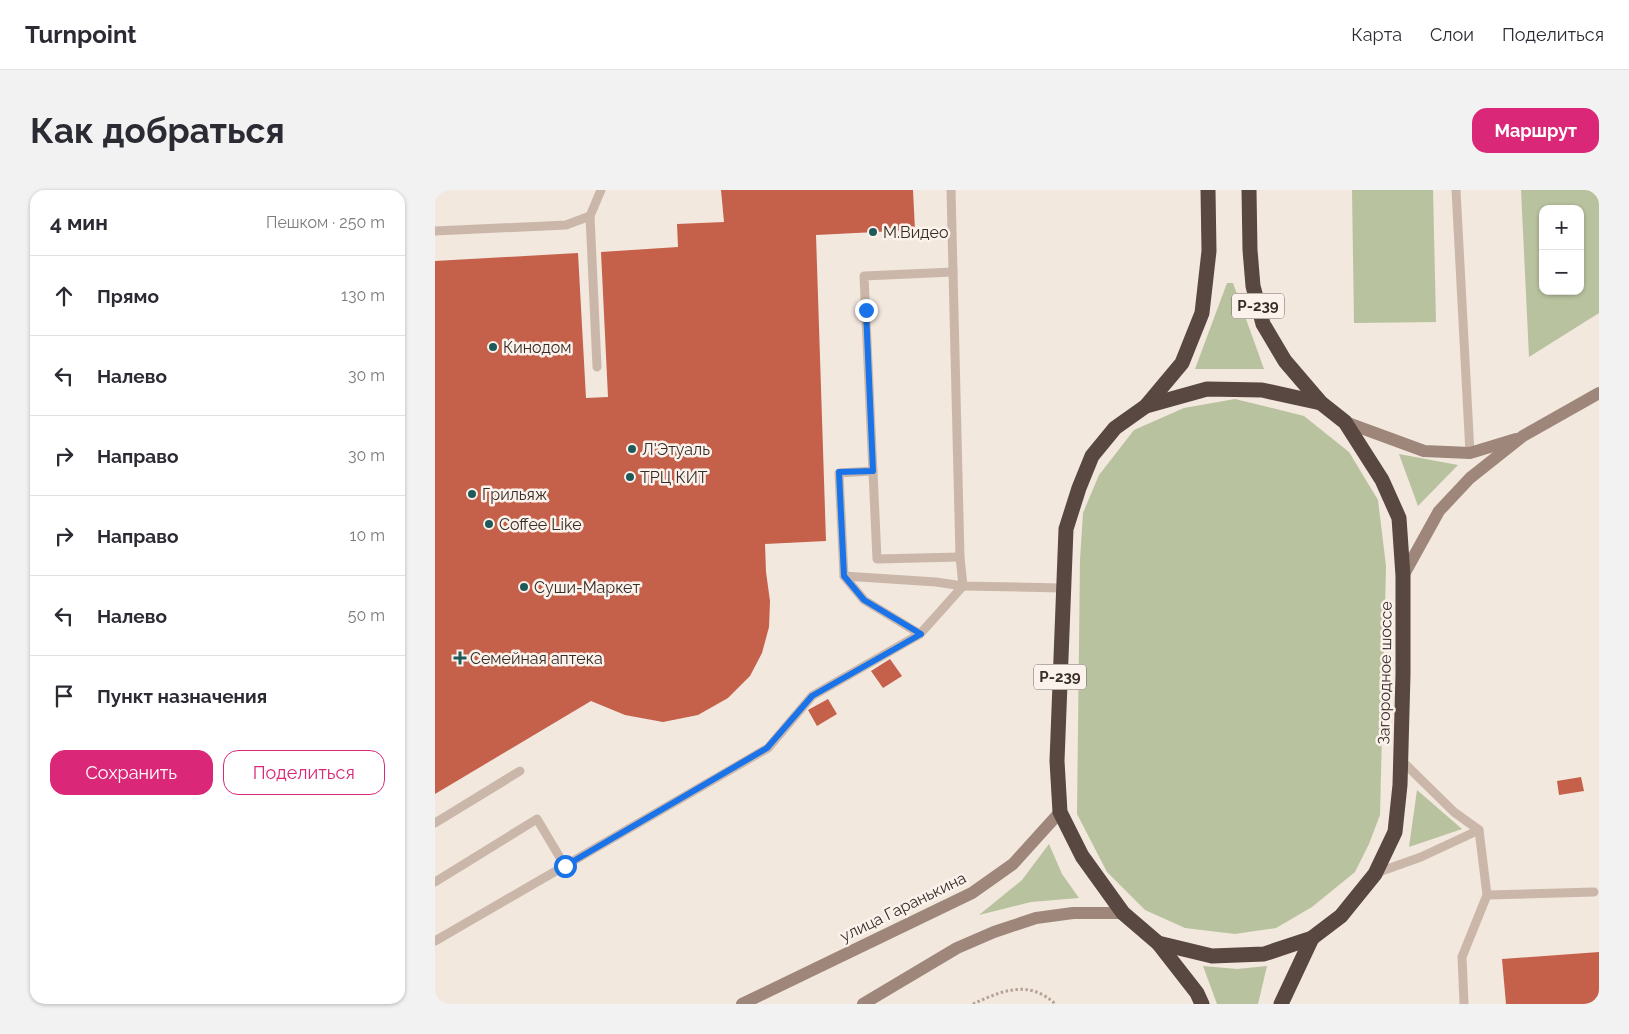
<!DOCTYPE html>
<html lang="ru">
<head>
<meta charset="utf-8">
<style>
	:root { --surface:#fff; --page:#f2f2f3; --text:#2b2b33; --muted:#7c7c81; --line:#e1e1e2; --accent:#db2777 }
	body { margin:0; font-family:Raleway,sans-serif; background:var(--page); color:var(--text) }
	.controls { position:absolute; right:15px; top:15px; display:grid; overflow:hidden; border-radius:10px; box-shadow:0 1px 4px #0004 }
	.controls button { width:45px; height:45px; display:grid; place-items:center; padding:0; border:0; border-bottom:1px solid var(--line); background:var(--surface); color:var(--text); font:25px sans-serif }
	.stop { position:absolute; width:15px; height:15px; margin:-11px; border:4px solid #1a73e8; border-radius:50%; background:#fff }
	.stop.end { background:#1a73e8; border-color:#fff; box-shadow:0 1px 5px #0008 }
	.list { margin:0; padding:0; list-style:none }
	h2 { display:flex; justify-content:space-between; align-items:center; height:65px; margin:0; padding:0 20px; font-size:21px }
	h2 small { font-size:16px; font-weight:400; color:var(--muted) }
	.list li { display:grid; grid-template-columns:32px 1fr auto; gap:15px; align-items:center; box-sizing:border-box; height:80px; padding:0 20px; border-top:1px solid var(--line) }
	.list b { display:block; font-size:19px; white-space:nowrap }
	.list em { font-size:16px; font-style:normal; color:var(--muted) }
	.actions { display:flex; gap:10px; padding:15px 20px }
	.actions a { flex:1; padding:11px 0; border:1px solid var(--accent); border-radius:15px; text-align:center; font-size:18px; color:var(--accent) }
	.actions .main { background:var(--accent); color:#fff }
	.icon { flex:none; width:28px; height:28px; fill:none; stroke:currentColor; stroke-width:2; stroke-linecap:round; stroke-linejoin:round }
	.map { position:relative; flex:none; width:1164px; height:814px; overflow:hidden; border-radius:15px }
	header { display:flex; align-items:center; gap:30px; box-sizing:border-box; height:70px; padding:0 25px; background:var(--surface); border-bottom:1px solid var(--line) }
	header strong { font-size:24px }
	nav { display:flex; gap:28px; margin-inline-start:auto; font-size:18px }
	.intro { display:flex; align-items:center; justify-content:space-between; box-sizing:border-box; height:120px; padding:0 30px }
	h1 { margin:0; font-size:35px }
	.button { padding:12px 22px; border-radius:15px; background:var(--accent); color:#fff; font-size:18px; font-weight:700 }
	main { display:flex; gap:30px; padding:0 30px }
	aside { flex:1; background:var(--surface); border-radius:15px; box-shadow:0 1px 4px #0004 }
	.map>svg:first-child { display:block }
</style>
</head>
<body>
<header>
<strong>Turnpoint</strong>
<nav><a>Карта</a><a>Слои</a><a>Поделиться</a></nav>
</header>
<div class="intro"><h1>Как добраться</h1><a class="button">Маршрут</a></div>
<main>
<aside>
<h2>4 мин<small>Пешком · 250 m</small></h2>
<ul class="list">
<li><svg class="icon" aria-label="ahead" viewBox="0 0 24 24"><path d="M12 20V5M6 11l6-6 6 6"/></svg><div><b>Прямо</b></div><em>130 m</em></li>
<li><svg class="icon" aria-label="left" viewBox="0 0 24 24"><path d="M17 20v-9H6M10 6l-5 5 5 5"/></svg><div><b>Налево</b></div><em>30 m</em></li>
<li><svg class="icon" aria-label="right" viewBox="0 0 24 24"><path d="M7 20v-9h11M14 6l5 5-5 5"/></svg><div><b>Направо</b></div><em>30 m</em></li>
<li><svg class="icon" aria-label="right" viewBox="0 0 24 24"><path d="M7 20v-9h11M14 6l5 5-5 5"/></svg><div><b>Направо</b></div><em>10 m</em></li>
<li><svg class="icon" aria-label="left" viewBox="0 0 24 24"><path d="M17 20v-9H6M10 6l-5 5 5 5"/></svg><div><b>Налево</b></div><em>50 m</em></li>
<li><svg class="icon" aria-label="arrive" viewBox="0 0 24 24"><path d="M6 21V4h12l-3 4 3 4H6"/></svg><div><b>Пункт назначения</b></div></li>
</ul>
<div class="actions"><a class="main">Сохранить</a><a>Поделиться</a></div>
</aside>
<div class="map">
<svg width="1164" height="814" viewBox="0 0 1164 814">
	<rect width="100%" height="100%" fill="#f2e8de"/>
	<!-- green -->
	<g fill="#b8c29e" fill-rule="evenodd">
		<path d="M917,0H998L1001,132L919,133Z"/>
		<path d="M1086,0H1164V123L1094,167ZM1108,19H1145V101H1108Z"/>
		<path d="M792,93H798L829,179H760Z"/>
		<path d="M800,209L869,226L914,262L943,310L951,376L945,625L934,654L920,682L877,717L841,738L800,744L750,738L710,720L672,682L642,624L645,370L648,323L664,285L699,240L749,218Z"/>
		<path d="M964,264L1023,275L983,316Z"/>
		<path d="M982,600L1027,639L974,657Z"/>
		<path d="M614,654L627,684L644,708L596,712L544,725L587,690Z"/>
		<path d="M768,776L802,779L832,776L823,814H782Z"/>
	</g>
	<!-- building -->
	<g fill="#c5604a">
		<path d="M286,0H478L480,40L381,45L391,351L330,354L331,382L335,411L334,437L327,463L315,486L293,508L263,525L228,532L190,525L156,511L0,604V71L143,63L151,208L173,207L166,62L243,57L242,34L289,32Z"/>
		<path d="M455,469L467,486L448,498L436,481Z"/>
		<path d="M393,509L402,524L382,536L373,520Z"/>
		<path d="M1146,587L1149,601L1124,605L1122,591Z"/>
		<path d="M1164,762V814H1071L1067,769Z"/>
	</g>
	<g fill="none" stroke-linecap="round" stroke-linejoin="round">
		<!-- path -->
		<path stroke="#b7a194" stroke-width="3" stroke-dasharray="2.5 2.5" stroke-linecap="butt" d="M538,814C560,804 585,792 608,805C613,808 617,810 620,814"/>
		<!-- lane -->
		<g stroke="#cbb7aa" stroke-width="9">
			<path d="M1021,0L1035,263"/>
			<path d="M155,26L162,177"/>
			<path d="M0,41L131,35L155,26L166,0"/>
			<path d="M518,82L429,86L442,369L525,367"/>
			<path d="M438,281L404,283L409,386L429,410L485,444"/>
			<path d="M409,386L501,392L528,396L627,398"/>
			<path d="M966,570L1019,622L1044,640L1052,705L1027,767L1029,814"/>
			<path d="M0,633L85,581"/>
			<path d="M941,683L986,667L1044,640"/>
			<path d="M0,692L102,629L130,676"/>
			<path d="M1052,705L1159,702"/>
			<path d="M0,751L333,558L377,506L485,444L528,396L525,367L516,0"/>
		</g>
		<!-- secondary -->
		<g stroke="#9e867b" stroke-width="12">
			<path d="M910,232L989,261L1035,263L1081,249"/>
			<path d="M968,386L1004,321L1035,288L1088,246L1164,203"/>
			<path d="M307,814L537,703L578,674L625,622"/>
			<path d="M428,814L522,758L559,742L601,728L638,723H688"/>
		</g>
		<!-- highway -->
		<g stroke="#594741" stroke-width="15">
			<path d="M711,216L772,199L827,200L886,213"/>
			<path d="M723,753L777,766L829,764L877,748L906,726L940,684L960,642L965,595L968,484V386L964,328L947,290L910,232L886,213L850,171L828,134L818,96L815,60L814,0"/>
			<path d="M767,814L762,803L723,753L688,723L647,666L625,622L622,571L631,339L644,298L657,266L680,238L711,216L747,173L767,123L774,61L773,0"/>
			<path d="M846,814L877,748"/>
		</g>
	</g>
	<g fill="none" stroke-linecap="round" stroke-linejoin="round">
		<!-- route -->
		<path stroke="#1a73e8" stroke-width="6" d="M130,676L332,558L377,506L486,444L429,410L409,386L404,282L438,281L431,120"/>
	</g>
	<!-- markers -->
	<g fill="#1f5a5a" stroke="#faf2eb" stroke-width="2">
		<circle cx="438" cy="42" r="5"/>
		<circle cx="58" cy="157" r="5"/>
		<circle cx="197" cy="259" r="5"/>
		<circle cx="195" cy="287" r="5"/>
		<circle cx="37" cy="304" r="5"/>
		<circle cx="54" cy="334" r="5"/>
		<circle cx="89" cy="397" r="5"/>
		<path d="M22.5 460.5h5v5h5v5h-5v5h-5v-5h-5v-5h5z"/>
	</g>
	<g text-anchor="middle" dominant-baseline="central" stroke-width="5" stroke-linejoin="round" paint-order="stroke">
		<!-- shield labels -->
		<g fill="#faf2eb" stroke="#726863" stroke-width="1">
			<rect x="797" y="103.5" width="52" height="25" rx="4"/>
			<rect x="599" y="474.5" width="52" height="25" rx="4"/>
		</g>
		<g font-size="15" font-weight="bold" fill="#382d29">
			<text x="823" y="116">Р-239</text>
			<text x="625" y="487">Р-239</text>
		</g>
		<!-- poi labels -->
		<g font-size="16" fill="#382d29" stroke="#faf2eb" text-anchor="start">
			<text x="448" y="42">М.Видео</text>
			<text x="68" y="157">Кинодом</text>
			<text x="207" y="259">Л'Этуаль</text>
			<text x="205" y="287">ТРЦ КИТ</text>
			<text x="47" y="304">Грильяж</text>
			<text x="64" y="334">Coffee Like</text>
			<text x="99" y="397">Суши-Маркет</text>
			<text x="35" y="468">Семейная аптека</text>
		</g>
		<!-- street labels -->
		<g font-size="16" fill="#382d29" stroke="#faf2eb">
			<text transform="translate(950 483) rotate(-89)">Загородное шоссе</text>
			<text transform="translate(468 717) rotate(-26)">улица Гаранькина</text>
		</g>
	</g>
</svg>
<div class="controls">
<button>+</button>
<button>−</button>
</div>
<div class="stop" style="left:130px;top:676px"></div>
<div class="stop end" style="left:431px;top:120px"></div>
</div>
</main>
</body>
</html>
